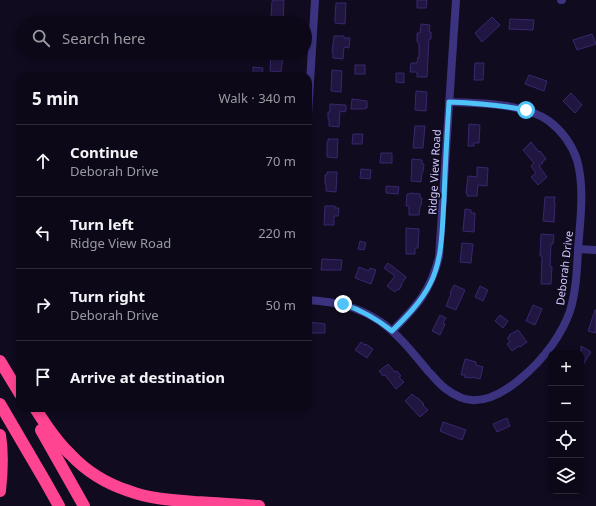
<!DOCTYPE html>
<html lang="en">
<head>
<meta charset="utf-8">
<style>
	:root { --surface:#0c0817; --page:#1a1624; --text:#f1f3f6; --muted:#9a9aa1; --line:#2c2936 }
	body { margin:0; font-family:"Noto Sans",sans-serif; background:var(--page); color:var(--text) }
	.controls { position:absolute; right:12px; bottom:12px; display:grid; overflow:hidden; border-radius:8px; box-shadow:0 2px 6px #0003 }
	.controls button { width:36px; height:36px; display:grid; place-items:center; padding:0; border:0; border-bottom:1px solid var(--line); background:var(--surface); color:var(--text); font:20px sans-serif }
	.stop { position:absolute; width:12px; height:12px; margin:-9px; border:3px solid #4fc3f7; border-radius:50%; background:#fff }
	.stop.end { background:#4fc3f7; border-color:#fff; box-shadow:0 1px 4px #0008 }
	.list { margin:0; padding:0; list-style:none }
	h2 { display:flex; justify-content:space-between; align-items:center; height:52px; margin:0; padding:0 16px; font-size:17px }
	h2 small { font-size:13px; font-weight:400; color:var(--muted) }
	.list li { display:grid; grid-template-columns:26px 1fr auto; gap:12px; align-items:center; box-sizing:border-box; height:72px; padding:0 16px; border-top:1px solid var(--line) }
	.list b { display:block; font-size:15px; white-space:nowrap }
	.list p { margin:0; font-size:13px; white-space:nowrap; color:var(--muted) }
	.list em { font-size:13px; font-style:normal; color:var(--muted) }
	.icon { flex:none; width:22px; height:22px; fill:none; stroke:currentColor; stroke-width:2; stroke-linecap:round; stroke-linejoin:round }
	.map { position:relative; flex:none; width:596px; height:506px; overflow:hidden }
	.search { position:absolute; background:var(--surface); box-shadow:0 2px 6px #0003; left:16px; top:16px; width:296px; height:44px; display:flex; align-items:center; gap:10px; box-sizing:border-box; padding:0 14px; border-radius:22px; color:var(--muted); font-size:15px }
	.panel { position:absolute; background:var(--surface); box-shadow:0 2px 6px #0003; left:16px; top:72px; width:296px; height:340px; border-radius:12px }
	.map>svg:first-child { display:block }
</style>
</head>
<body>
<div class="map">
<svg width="596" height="506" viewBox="0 0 596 506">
	<rect width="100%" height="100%" fill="#100b1f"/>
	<!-- building -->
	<g fill="#211641" stroke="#39276e">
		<path d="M274,0H284L283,23H272L273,18H271L272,1H274Z"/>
		<path d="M417,0H427L426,8H417Z"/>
		<path d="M336,3H346L345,24L335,23V17Z"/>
		<path d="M492,17L500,25L482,42L475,33Z"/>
		<path d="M510,19L534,20L533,30L509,29Z"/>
		<path d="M421,24L430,25L429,32H431V39H429L427,77H417V72H410L411,63H417L418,57L419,58V43L417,42V33H420Z"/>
		<path d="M592,34L596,44L577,50L573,40Z"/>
		<path d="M334,36H344V38H350L349,48L344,47L343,59L333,58V52H332Z"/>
		<path d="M271,53H282L281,56H283L281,72L270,71Z"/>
		<path d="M475,63H484L483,80H474Z"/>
		<rect x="355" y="65" width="10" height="9"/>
		<path d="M253,67L263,68L262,76H253Z"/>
		<path d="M332,70L342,71L341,92L331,91Z"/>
		<path d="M396,73H404V83L396,82Z"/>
		<path d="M529,75L547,81L544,91L525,84Z"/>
		<path d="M416,91L427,92L426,111L415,110Z"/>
		<path d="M571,93L582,105L575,113L563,101Z"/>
		<path d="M352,99L367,101V108L363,109H351Z"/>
		<path d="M330,104L346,105V111H345V112L340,111L339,127L329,126V119H328V112H330Z"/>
		<path d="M469,124L480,125L479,143H474V146H468Z"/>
		<path d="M415,126H425L423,148H413Z"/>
		<path d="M353,134H363L362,144H352Z"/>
		<path d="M328,139H338L337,158L327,157V142H328Z"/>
		<path d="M531,142L539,152L540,151L546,159L542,162L543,163L539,166L547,177L538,185L531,177L536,173L531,166L534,163L523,150Z"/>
		<path d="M381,153H392V163H380Z"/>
		<path d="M412,159L422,160V164H424L423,172H422L421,182L411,181Z"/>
		<path d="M477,167L488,168L487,186L478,185L477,196H467V193H466L468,176L477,177Z"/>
		<path d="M361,169L371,170L370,179L360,178Z"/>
		<path d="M327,172H337L336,192L326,191V184H325V175H327Z"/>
		<path d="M386,186L399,187L398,194L386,193Z"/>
		<path d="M410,193L420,194V198H422L421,206H420L419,215H409V206H406L407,194H410Z"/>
		<path d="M545,197H555L554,203H555L554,222L543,221Z"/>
		<path d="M325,206H335V208H339L338,216H334V225H324Z"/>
		<path d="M465,209L471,210V213H475L474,232L463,231Z"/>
		<path d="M406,228L419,229L418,248H415V254H406Z"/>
		<path d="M541,234L554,235L553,244H551L550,266L552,267L551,284H541L542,256H540Z"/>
		<path d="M360,241L366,243L364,250L358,249Z"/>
		<path d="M462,243L473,244L471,263L460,262Z"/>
		<path d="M322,259L342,260L341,270H321Z"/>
		<path d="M388,263L406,277L401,285H402L399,290L397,289L395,292L387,286L395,276L384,268Z"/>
		<path d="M359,267L369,271L370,268L376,270L371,284L355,278Z"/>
		<path d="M454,285L465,290L456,310L446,306L451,294L450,293Z"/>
		<path d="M480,286L488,290L483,301L475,297Z"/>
		<path d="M533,305L542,309L535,325L526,321Z"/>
		<path d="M595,310H596V333L588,331Z"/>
		<path d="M440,315L446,318L443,323L445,324L440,335L432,331Z"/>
		<path d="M500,315L508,321L503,328L495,321Z"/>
		<path d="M309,322L325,324V333H309Z"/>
		<path d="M518,330L527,342L520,347L519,346L512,351L507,344L510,342L507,338L510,336L509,335Z"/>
		<path d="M361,342L365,345L366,344L373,349L367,358L355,350Z"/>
		<path d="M581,346L591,352L581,368Z"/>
		<path d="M465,359L476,362V365L483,367L480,379L472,377V378L464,377L465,375H461Z"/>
		<path d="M388,364L395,372L397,371L401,376L399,377L404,382L396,389L385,375L383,376L379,371Z"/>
		<path d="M412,394L417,398H418L424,404L423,405L428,410L420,417L405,401Z"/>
		<path d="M507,418L510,426L497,432L493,424Z"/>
		<path d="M443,422L466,430L462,440L440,431Z"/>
	</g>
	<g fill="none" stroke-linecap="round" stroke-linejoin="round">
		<!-- street -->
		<g stroke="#3b3380" stroke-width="8">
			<path d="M561,0H562"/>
			<path d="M308,115L315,0"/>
			<path d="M578,249L596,250"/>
			<path d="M308,300C337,302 357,306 381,322C399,335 414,354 428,371C434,377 439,384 446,389C454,395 466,401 476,400C503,400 537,366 552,345C559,335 566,323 570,311C576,292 577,270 578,250C580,222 585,188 577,160C572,145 562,131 549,121C524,103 479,103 449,102"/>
			<path d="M392,331C417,306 430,292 439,257L456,0"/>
		</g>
		<!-- highway -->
		<g stroke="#ff4492" stroke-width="12">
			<path d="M0,361L20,394"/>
			<path d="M0,404L45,481L59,506"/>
			<path d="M35,408C45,424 56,441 70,454C86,471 107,484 129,491C150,499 173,500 195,502C216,503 238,505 259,506"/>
			<path d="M41,430L84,506"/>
			<path d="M0,435C3,454 2,473 0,491"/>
		</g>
	</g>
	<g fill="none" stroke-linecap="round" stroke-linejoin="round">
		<!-- route -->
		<path stroke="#4fc3f7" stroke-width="5" d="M343,304C361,310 377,319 392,331C407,316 421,302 430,284C443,259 442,227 444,200C445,167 447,134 449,102C475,103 500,105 526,110"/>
	</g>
	<g text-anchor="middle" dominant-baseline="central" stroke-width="3.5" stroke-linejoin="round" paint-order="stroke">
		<!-- street labels -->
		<g font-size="11" fill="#d2c9ff" stroke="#100b1f">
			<text transform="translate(434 172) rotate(-87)">Ridge View Road</text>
			<text transform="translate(564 268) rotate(-83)">Deborah Drive</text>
		</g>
	</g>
</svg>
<div class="controls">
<button>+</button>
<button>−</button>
<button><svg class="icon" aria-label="locate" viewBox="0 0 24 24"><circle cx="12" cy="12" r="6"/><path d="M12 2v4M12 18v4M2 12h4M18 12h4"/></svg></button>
<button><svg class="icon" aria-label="layers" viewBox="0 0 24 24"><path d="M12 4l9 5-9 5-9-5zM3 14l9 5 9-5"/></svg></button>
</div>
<div class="stop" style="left:526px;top:110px"></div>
<div class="stop end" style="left:343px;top:304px"></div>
<div class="search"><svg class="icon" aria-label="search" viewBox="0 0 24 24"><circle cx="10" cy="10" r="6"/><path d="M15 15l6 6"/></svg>Search here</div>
<section class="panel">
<h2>5 min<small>Walk · 340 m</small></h2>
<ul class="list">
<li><svg class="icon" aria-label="ahead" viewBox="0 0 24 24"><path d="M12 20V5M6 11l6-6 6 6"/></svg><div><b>Continue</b><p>Deborah Drive</p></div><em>70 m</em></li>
<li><svg class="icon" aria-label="left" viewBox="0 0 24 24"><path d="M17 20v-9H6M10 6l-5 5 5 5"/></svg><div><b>Turn left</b><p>Ridge View Road</p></div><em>220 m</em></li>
<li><svg class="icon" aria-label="right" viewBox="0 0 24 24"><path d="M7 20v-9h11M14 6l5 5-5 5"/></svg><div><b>Turn right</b><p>Deborah Drive</p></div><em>50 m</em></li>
<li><svg class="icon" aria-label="arrive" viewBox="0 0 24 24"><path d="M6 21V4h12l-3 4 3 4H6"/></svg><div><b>Arrive at destination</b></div></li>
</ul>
</section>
</div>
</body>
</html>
